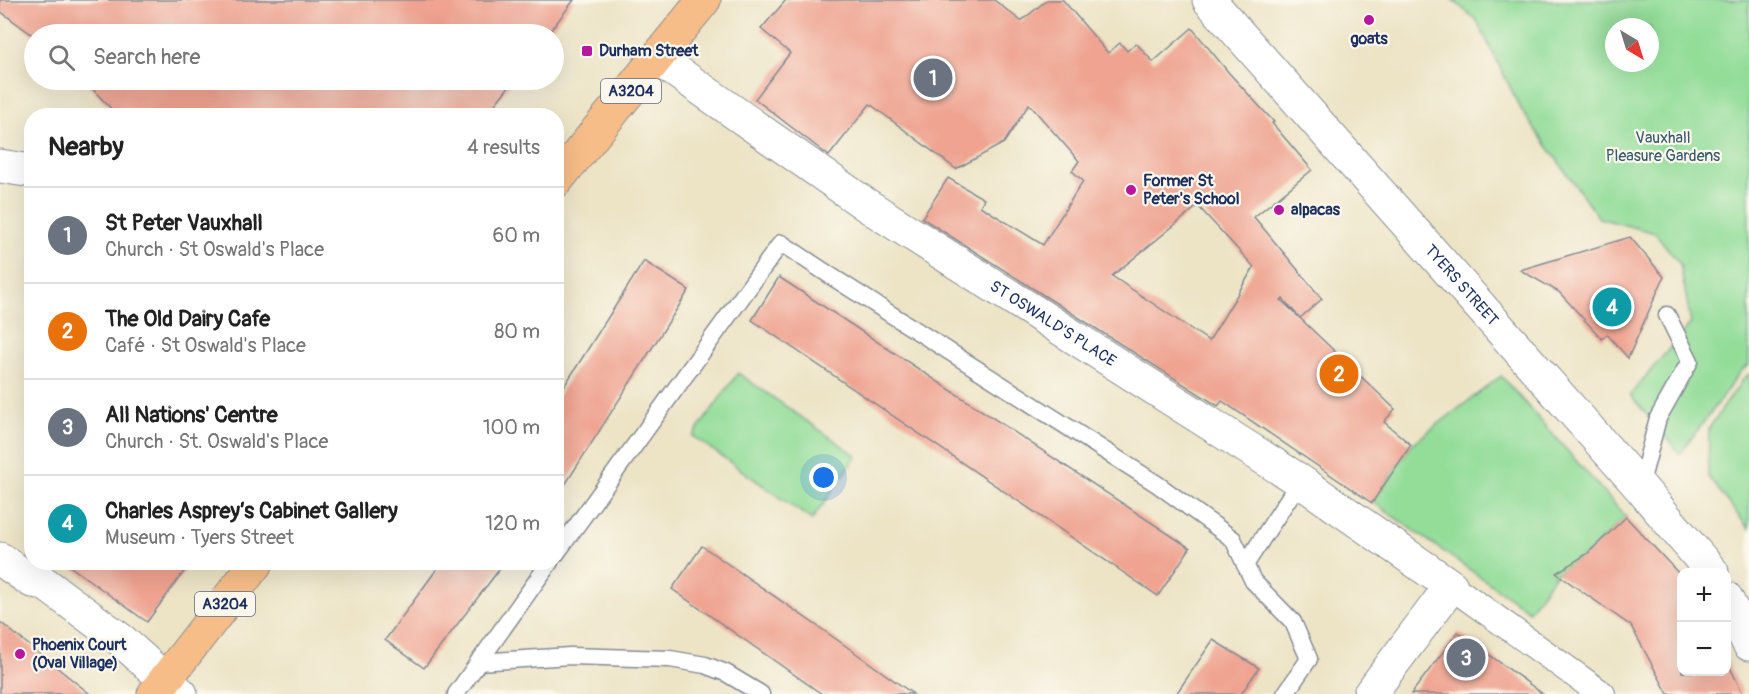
<!DOCTYPE html>
<html lang="en">
<head>
<meta charset="utf-8">
<style>
	:root { --surface:#fff; --page:#f2f2f2; --text:#222; --muted:#767676; --line:#e0e0e0; --accent:#db2777 }
	body { margin:0; font-family:Pangolin,sans-serif; background:var(--page); color:var(--text) }
	.controls { position:absolute; right:18px; bottom:18px; display:grid; overflow:hidden; border-radius:12px; box-shadow:0 6px 24px #0002 }
	.controls button { width:54px; height:54px; display:grid; place-items:center; padding:0; border:0; border-bottom:2px solid var(--line); background:var(--surface); color:var(--text); font:30px sans-serif }
	.compass { position:absolute; left:1605px; top:18px; width:54px; height:54px; border-radius:50%; background:var(--surface); box-shadow:0 6px 24px #0002; rotate:142deg }
	.you { position:absolute; left:824px; top:478px; width:21px; height:21px; margin:-15px; border:4px solid #fff; border-radius:50%; background:#1a73e8; box-shadow:0 0 0 9px #1a73e833 }
	.badge { display:grid; place-items:center; width:39px; height:39px; border-radius:50%; background:var(--accent); color:#fff; font-size:20px; font-weight:700 }
	.pin { position:absolute; translate:-50% -50%; border:3px solid #fff; box-shadow:0 2px 6px #0006 }
	.list { margin:0; padding:0; list-style:none }
	h2 { display:flex; justify-content:space-between; align-items:center; height:78px; margin:0; padding:0 24px; font-size:26px }
	h2 small { font-size:20px; font-weight:400; color:var(--muted) }
	.list li { display:grid; grid-template-columns:39px 1fr auto; gap:18px; align-items:center; box-sizing:border-box; height:96px; padding:0 24px; border-top:2px solid var(--line) }
	.list b { display:block; font-size:22px; white-space:nowrap }
	.list p { margin:0; font-size:20px; white-space:nowrap; color:var(--muted) }
	.list em { font-size:20px; font-style:normal; color:var(--muted) }
	.icon { flex:none; width:33px; height:33px; fill:none; stroke:currentColor; stroke-width:2; stroke-linecap:round; stroke-linejoin:round }
	.map { position:relative; flex:none; width:1749px; height:694px; overflow:hidden }
	.search { position:absolute; background:var(--surface); box-shadow:0 6px 24px #0002; left:24px; top:24px; width:540px; height:66px; display:flex; align-items:center; gap:15px; box-sizing:border-box; padding:0 21px; border-radius:33px; color:var(--muted); font-size:22px }
	.panel { position:absolute; background:var(--surface); box-shadow:0 6px 24px #0002; left:24px; top:108px; width:540px; height:462px; border-radius:24px }
	.map>svg:first-child { display:block }
</style>
</head>
<body>
<div class="map">
<svg width="1749" height="694" viewBox="0 0 1749 694">
	<rect width="100%" height="100%" fill="#fbf7ec"/>
	<filter id="ink" filterUnits="userSpaceOnUse"><feTurbulence type="fractalNoise" baseFrequency=".0167" numOctaves="2"/><feDisplacementMap in="SourceGraphic" scale="12" xChannelSelector="R" yChannelSelector="G"/><feConvolveMatrix kernelMatrix="1 2 1 2 8 2 1 2 1" color-interpolation-filters="sRGB"/></filter>
	<filter id="wash" filterUnits="userSpaceOnUse"><feTurbulence type="fractalNoise" baseFrequency=".008" numOctaves="4" result="noise"/><feDisplacementMap in="SourceGraphic" scale="24" xChannelSelector="R" yChannelSelector="G"/><feGaussianBlur stdDeviation="1.35" result="paint"/><feColorMatrix in="noise" values="0 0 0 0 0 0 0 0 0 0 0 0 0 0 0 0 0 1.4 0 .05"/><feComposite in="paint" operator="in"/></filter>
	<g filter="url(#wash)">
		<rect width="100%" height="100%" fill="#ede4c6"/>
		<!-- green -->
		<g fill="#93dd99" stroke="#57867c" stroke-width="1.5" fill-rule="evenodd">
			<path d="M1453,0H1749V365L1741,371L1680,454L1630,395L1691,323L1680,264L1655,233L1599,218L1522,111L1477,21ZM1614,27H1650V63H1614Z"/>
			<path d="M738,373L857,456L812,520L693,436Z"/>
			<path d="M1749,374V529L1708,476L1709,428L1744,378Z"/>
			<path d="M1501,376L1626,517L1587,554L1556,573L1529,611L1373,502L1411,445Z"/>
		</g>
		<g id="blocks">
			<!-- building -->
			<g fill="#efa390" fill-rule="evenodd">
				<path d="M0,0H574L548,34H34V36L0,11Z"/>
				<path d="M786,0H994L1021,21L1047,0H1063L1108,53L1120,43L1127,51L1136,43L1153,62L1192,28L1229,73L1274,122L1272,123L1312,170L1254,217L1322,299L1300,318L1283,299L1281,300L1395,409L1384,422L1411,445L1372,503L1222,401L1218,406L922,218L948,178L984,199L980,206L1043,245L1083,181L1072,171L1079,161L1029,104L1004,143L956,169L870,104L829,156L755,99L790,53L761,29ZM1198,206L1254,267L1209,341L1112,276Z"/>
				<path d="M84,80H514L486,116H118Z"/>
				<path d="M1630,237L1664,277L1628,358L1607,334L1602,339L1559,292L1520,270Z"/>
				<path d="M644,261L689,290L556,499V399Z"/>
				<path d="M779,277L1190,548L1158,596L752,320Z"/>
				<path d="M1626,517L1682,577V672H1726V659L1743,694H1668L1631,626L1556,573L1587,554Z"/>
				<path d="M702,546L836,639L913,694H822L672,589Z"/>
				<path d="M64,562H191L147,622Z"/>
				<path d="M442,562H505L424,668L385,640Z"/>
				<path d="M0,622L90,694H0Z"/>
				<path d="M1458,632L1543,694H1411Z"/>
				<path d="M1213,640L1259,668L1241,694H1176Z"/>
			</g>
		</g>
	</g>
	<g filter="url(#ink)">
		<use href="#blocks" fill-opacity="0" stroke="#848a92" stroke-width="1.5"/>
		<g fill="none" stroke-linecap="round" stroke-linejoin="round">
			<!-- service casing -->
			<g stroke="#848a92" stroke-width="19">
				<g id="service">
					<path d="M1640,487L1658,418L1690,361L1667,315"/>
					<path d="M556,554L781,243L834,278L1157,484L1233,539L1253,581L1293,622L1309,659L1285,694"/>
					<path d="M1245,565L1300,481"/>
					<path d="M478,662L570,656L670,659L705,665L726,673L761,694"/>
					<path d="M456,694L550,562"/>
				</g>
			</g>
			<!-- pedestrian casing -->
			<g stroke="#848a92" stroke-width="28">
				<path id="pedestrian" d="M1451,586L1602,694"/>
			</g>
			<!-- minor casing -->
			<g stroke="#848a92" stroke-width="35">
				<g id="minor">
					<path id="s1" d="M1209,0L1640,487L1712,572"/>
					<path id="s2" d="M657,58L865,204L1300,481L1451,586L1370,694"/>
					<path d="M0,166L32,171"/>
					<path d="M0,559L32,581L44,583L121,640L181,694"/>
					<path d="M1726,598L1749,644"/>
				</g>
			</g>
			<!-- trunk casing -->
			<g stroke="#848a92" stroke-width="35">
				<g id="trunk">
					<path d="M556,181L704,0"/>
					<path d="M154,694L257,562"/>
				</g>
			</g>
			<!-- service -->
			<use href="#service" stroke="#fff" stroke-width="16"/>
			<!-- pedestrian -->
			<use href="#pedestrian" stroke="#fff" stroke-width="26"/>
			<!-- minor -->
			<use href="#minor" stroke="#fff" stroke-width="33"/>
			<!-- trunk -->
			<use href="#trunk" stroke="#f7bd88" stroke-width="33"/>
		</g>
	</g>
	<!-- markers -->
	<g fill="#b5179e" stroke="#fbf7ec" stroke-width="2">
		<circle cx="1369" cy="20" r="6"/>
		<rect x="581" y="45" width="12" height="12" rx="3"/>
		<circle cx="1131" cy="190" r="6"/>
		<circle cx="1279" cy="210" r="6"/>
		<circle cx="20" cy="654" r="6"/>
	</g>
	<g text-anchor="middle" dominant-baseline="central" stroke-width="4.5" stroke-linejoin="round" paint-order="stroke">
		<!-- shield labels -->
		<g fill="#fbf7ec" stroke="#5e6b89" stroke-width="1.5">
			<rect x="601" y="79" width="60" height="24" rx="4.5"/>
			<rect x="195" y="592" width="60" height="24" rx="4.5"/>
		</g>
		<g font-size="15" font-weight="bold" fill="#1b2f5e">
			<text x="631" y="91">A3204</text>
			<text x="225" y="604">A3204</text>
		</g>
		<!-- poi labels -->
		<g font-size="16" font-weight="bold" fill="#1b2f5e" stroke="#fbf7ec" text-anchor="start">
			<text x="1369" y="39" text-anchor="middle">goats</text>
			<text x="599" y="51">Durham Street</text>
			<text x="1143" y="181">Former St<tspan x="1143" dy="18">Peter's School</tspan></text>
			<text x="1291" y="210">alpacas</text>
			<text x="32" y="645">Phoenix Court<tspan x="32" dy="18">(Oval Village)</tspan></text>
		</g>
		<!-- park labels -->
		<g font-size="16" fill="#395a6d" stroke="#fbf7ec">
			<text x="1663" y="138">Vauxhall<tspan x="1663" dy="18">Pleasure Gardens</tspan></text>
		</g>
		<!-- street labels -->
		<g font-size="16" fill="#1b2f5e" stroke="#fbf7ec">
			<text stroke="none"><textPath href="#s1" startOffset="381">TYERS STREET</textPath></text>
			<text stroke="none"><textPath href="#s2" startOffset="477">ST OSWALD'S PLACE</textPath></text>
		</g>
	</g>
</svg>
<div class="controls">
<button>+</button>
<button>−</button>
</div>
<svg class="compass" viewBox="-18 -18 36 36"><path d="M0-13l5 13h-10z" fill="#e53935"/><path d="M0 13l5-13h-10z" fill="#767676"/></svg>
<div class="you"></div>
<div class="pin badge" style="left:933px;top:78px;background:#6b7280">1</div>
<div class="pin badge" style="left:1339px;top:374px;background:#e8710a">2</div>
<div class="pin badge" style="left:1466px;top:658px;background:#6b7280">3</div>
<div class="pin badge" style="left:1612px;top:307px;background:#0f9aa8">4</div>
<div class="search"><svg class="icon" aria-label="search" viewBox="0 0 24 24"><circle cx="10" cy="10" r="6"/><path d="M15 15l6 6"/></svg>Search here</div>
<section class="panel">
<h2>Nearby<small>4 results</small></h2>
<ul class="list">
<li><span class="badge" style="background:#6b7280">1</span><div><b>St Peter Vauxhall</b><p>Church · St Oswald's Place</p></div><em>60 m</em></li>
<li><span class="badge" style="background:#e8710a">2</span><div><b>The Old Dairy Cafe</b><p>Café · St Oswald's Place</p></div><em>80 m</em></li>
<li><span class="badge" style="background:#6b7280">3</span><div><b>All Nations' Centre</b><p>Church · St. Oswald's Place</p></div><em>100 m</em></li>
<li><span class="badge" style="background:#0f9aa8">4</span><div><b>Charles Asprey’s Cabinet Gallery</b><p>Museum · Tyers Street</p></div><em>120 m</em></li>
</ul>
</section>
</div>
</body>
</html>
